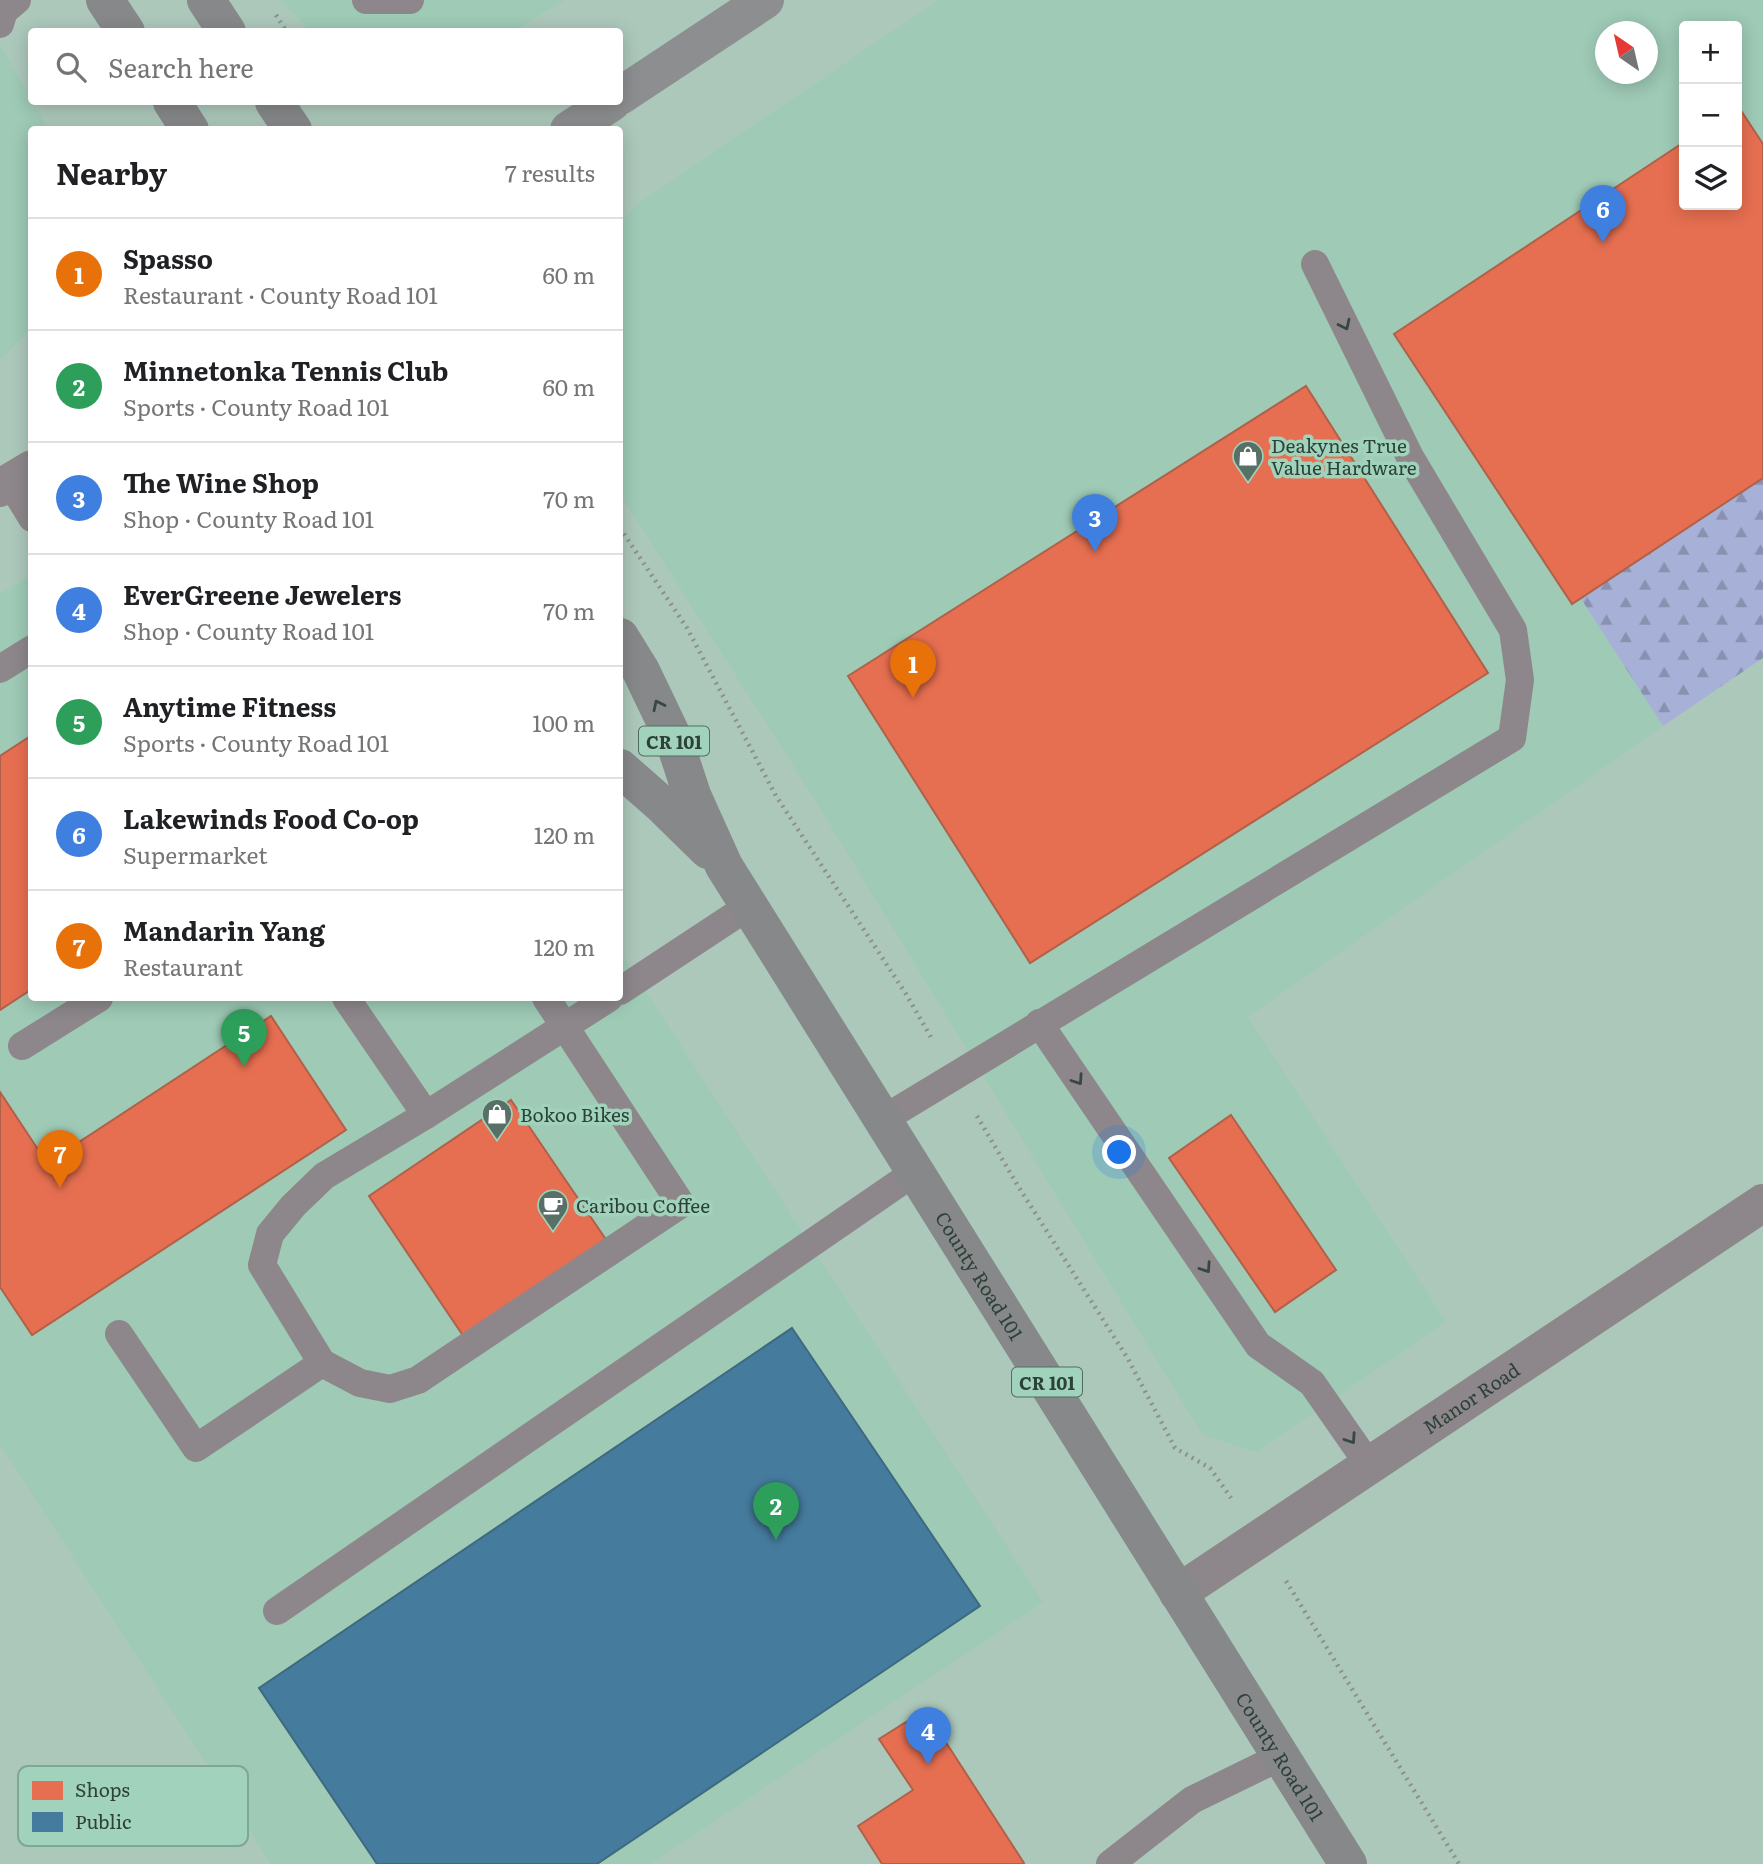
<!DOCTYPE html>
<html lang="en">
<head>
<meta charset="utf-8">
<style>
	:root { --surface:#fff; --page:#f2f2f2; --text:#202124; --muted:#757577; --line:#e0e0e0; --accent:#597066 }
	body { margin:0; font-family:Literata,serif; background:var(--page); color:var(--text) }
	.controls { position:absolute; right:21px; top:21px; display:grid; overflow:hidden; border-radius:7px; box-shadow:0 4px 18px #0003 }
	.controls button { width:63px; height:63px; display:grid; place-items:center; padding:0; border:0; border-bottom:2px solid var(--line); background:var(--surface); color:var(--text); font:35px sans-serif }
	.compass { position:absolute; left:1595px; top:21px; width:63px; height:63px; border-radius:50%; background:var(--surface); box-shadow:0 4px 18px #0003; rotate:326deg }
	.you { position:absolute; left:1120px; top:1153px; width:24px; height:24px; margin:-18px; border:5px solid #fff; border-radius:50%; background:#1a73e8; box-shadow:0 0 0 10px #1a73e833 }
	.badge { display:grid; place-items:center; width:46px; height:46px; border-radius:50%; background:var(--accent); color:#fff; font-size:23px; font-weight:700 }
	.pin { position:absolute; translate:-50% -58px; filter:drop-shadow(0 2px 4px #0008) }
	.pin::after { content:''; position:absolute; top:37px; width:24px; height:21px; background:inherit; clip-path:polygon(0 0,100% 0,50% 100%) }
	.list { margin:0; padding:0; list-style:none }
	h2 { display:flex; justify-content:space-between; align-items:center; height:91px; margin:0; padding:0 28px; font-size:30px }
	h2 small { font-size:23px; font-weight:400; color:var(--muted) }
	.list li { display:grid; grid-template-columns:46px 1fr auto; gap:21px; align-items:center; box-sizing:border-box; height:112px; padding:0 28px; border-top:2px solid var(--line) }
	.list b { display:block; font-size:26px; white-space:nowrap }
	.list p { margin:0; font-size:23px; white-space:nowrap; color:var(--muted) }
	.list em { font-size:23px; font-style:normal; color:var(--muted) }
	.icon { flex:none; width:38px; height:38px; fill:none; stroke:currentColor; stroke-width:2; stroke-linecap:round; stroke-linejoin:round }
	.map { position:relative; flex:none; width:1763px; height:1864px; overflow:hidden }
	.search { position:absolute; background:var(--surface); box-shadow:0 4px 18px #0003; left:28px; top:28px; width:595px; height:77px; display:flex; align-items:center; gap:18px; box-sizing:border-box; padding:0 24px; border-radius:7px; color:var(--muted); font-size:26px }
	.panel { position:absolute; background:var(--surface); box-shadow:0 4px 18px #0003; left:28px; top:126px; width:595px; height:875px; border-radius:7px }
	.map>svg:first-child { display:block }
</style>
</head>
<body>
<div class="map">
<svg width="1763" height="1864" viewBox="0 0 1763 1864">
	<defs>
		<pattern id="forest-firs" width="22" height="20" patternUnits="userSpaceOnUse" patternTransform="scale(1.75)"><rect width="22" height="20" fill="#a7b1d8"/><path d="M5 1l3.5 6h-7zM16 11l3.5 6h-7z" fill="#8892b0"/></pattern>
	</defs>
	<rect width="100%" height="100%" fill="#acc8bb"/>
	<!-- built -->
	<g fill="#9ecab6" fill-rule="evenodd">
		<path d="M281,0H564L512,32L310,31Z"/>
		<path d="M939,0H1763V471L1576,591L1663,726L1248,1017L1446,1322L1256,1452L1202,1434L802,779L620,494V221L640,202ZM1684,26H1737V205H1684ZM1606,32H1648V74H1606Z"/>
		<path d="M0,45L48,129L32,130L31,328L0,360Z"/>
		<path d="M31,575L32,998H620V952L1043,1602L650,1864H271L0,1444V594Z"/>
	</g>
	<!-- forest -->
	<path fill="url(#forest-firs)" d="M1763,471V658L1663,726L1576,591Z"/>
	<!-- shops -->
	<g fill="#e76f51" stroke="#af614a" stroke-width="2">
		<path d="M1738,106L1763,144V478L1572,604L1394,334L1684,142V205H1737Z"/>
		<path d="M1306,386L1488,673L1030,963L848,676Z"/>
		<path d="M32,735V989L0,1010V756Z"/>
		<path d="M271,1016L346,1130L32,1335L0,1287V1092L47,1163Z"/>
		<path d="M511,1100L607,1241L464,1337L369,1196Z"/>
		<path d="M1231,1115L1336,1270L1275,1312L1169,1158Z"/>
		<path d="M925,1710L1024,1863L1022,1864H882L858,1826L913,1790L879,1739Z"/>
	</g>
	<!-- public -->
	<path fill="#457b9d" stroke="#3e6a7f" stroke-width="2" d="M792,1328L980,1606L597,1864H377L259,1688Z"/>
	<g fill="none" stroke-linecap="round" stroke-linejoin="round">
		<!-- path -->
		<g stroke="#8d908f" stroke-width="4.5" stroke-dasharray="2 5" stroke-linecap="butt">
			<path d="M276,15L287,32"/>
			<path d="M620,528L687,628L776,796L906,994L932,1039"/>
			<path d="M977,1116L1018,1186L1128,1359L1175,1448L1210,1468L1231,1498"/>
			<path d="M1286,1581L1459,1864"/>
		</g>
		<!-- service -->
		<g stroke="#8d878b" stroke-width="28">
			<path d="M366,0H410"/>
			<path d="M0,24L4,11L17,0"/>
			<path d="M10,482L32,518"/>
			<path d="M0,669L32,649"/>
			<path d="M620,991L749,906"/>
			<path d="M346,998L426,1115L609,998"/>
			<path d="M1039,1023L1258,1345L1312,1383L1369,1465"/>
			<path d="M22,1046L99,998"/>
			<path d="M882,1120L1512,738L1520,680L1513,630L1410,457L1315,264"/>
			<path d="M119,1334L196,1448L322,1363L262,1265L270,1234L293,1206L324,1176L426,1115"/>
			<path d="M322,1363L360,1383L390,1389L418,1380L681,1204L546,998"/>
			<path d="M277,1611L915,1172"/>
			<path d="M1110,1864L1192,1800L1280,1757"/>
		</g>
		<!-- minor -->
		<path stroke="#8d878b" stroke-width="38" id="s1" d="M1178,1593L1763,1203"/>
		<!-- tertiary -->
		<path stroke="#8d878b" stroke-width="38" d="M0,488L32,469"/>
		<!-- secondary -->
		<g stroke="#8d8e90" stroke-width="38">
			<path d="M620,96L765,0"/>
			<path d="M569,130L612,102"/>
		</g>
		<!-- primary -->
		<g stroke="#868889" stroke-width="38">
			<path d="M105,0L126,32"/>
			<path d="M206,0L227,32"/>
			<path d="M172,102L190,130"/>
			<path d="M274,102L293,130"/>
			<path id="s2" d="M620,637L641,671L674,740L692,795L724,866L1348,1864"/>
			<path d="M620,768L661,804L708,850"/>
		</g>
	</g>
	<!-- one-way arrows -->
	<defs><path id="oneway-chevron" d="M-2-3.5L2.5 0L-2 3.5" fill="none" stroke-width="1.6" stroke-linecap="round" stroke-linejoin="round" transform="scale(1.75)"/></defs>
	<g stroke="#374840">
		<use href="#oneway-chevron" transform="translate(1345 325) rotate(64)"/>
		<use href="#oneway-chevron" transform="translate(1078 1080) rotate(56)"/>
		<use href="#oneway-chevron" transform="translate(1206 1268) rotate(56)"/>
		<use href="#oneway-chevron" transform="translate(1351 1439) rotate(56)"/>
	</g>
	<use stroke="#364840" href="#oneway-chevron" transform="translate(658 705) rotate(-116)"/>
	<!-- icons -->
	<defs>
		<g id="shop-pin" transform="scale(1.575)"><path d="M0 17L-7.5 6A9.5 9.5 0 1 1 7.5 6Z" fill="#597066" stroke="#a1d3bc"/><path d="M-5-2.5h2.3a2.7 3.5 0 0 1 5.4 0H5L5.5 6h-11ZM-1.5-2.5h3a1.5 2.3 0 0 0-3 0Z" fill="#fff"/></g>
		<g id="cafe-pin" transform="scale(1.575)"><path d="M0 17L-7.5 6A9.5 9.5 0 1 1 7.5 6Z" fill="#597066" stroke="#a1d3bc"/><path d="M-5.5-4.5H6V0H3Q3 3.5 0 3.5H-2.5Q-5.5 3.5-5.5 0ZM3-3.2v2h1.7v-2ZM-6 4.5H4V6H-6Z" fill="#fff"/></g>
	</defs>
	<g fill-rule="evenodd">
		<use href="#shop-pin" x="1248" y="456"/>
		<use href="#shop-pin" x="497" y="1114"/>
		<use href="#cafe-pin" x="553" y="1205"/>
	</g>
	<g text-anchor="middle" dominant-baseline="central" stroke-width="7" stroke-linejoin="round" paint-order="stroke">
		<!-- shield labels -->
		<g fill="#a1d3bc" stroke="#506d60" stroke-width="2">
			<rect x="639" y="726.5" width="70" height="29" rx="5"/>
			<rect x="1012" y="1367.5" width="70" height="29" rx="5"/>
		</g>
		<g font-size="18" font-weight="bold" fill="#2d4138">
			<text x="674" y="741">CR 101</text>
			<text x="1047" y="1382">CR 101</text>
		</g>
		<!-- poi labels -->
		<g font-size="19" fill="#2d4138" stroke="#a1d3bc" text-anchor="start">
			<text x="1271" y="445">Deakynes True<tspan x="1271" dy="22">Value Hardware</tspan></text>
			<text x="520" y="1114">Bokoo Bikes</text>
			<text x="576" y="1205">Caribou Coffee</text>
		</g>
		<!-- street labels -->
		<g font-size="19" fill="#2d4138" stroke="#a1d3bc">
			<text stroke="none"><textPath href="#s2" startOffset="735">County Road 101</textPath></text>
			<text stroke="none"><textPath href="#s1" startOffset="352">Manor Road</textPath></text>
			<text stroke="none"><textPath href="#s2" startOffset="1302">County Road 101</textPath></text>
		</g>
	</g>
	<!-- legend -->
	<rect x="18" y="1766" width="230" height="80" rx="10" fill="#a1d3bc" stroke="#7ea794" stroke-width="2"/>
	<rect x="32" y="1781" width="31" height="19" fill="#e76f51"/>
	<rect x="32" y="1812" width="31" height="20" fill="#457b9d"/>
	<g font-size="19" fill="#2d4138">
		<text x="75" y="1797">Shops</text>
		<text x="75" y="1829">Public</text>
	</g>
</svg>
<div class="controls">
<button>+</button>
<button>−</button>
<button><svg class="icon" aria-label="layers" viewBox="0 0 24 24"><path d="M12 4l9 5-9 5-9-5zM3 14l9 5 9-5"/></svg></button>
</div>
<svg class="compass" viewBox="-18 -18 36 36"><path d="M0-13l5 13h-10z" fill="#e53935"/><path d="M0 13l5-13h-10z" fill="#757577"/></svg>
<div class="you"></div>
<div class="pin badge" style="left:913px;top:698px;background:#e8710a">1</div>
<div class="pin badge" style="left:776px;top:1540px;background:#2e9e5b">2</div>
<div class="pin badge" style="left:1095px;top:552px;background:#3f7fe0">3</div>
<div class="pin badge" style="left:928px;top:1765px;background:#3f7fe0">4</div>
<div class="pin badge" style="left:244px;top:1067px;background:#2e9e5b">5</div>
<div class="pin badge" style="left:1603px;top:243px;background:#3f7fe0">6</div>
<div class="pin badge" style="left:60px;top:1188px;background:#e8710a">7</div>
<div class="search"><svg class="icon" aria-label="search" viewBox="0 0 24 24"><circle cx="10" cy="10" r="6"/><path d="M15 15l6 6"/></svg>Search here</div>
<section class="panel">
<h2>Nearby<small>7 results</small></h2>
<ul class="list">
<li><span class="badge" style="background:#e8710a">1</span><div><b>Spasso</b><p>Restaurant · County Road 101</p></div><em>60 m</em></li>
<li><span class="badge" style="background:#2e9e5b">2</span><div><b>Minnetonka Tennis Club</b><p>Sports · County Road 101</p></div><em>60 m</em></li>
<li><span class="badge" style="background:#3f7fe0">3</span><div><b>The Wine Shop</b><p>Shop · County Road 101</p></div><em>70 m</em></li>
<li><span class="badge" style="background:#3f7fe0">4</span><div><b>EverGreene Jewelers</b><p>Shop · County Road 101</p></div><em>70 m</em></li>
<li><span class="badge" style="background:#2e9e5b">5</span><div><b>Anytime Fitness</b><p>Sports · County Road 101</p></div><em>100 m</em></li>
<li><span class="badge" style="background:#3f7fe0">6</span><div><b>Lakewinds Food Co-op</b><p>Supermarket</p></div><em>120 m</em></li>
<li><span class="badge" style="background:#e8710a">7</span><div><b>Mandarin Yang</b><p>Restaurant</p></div><em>120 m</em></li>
</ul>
</section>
</div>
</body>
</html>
